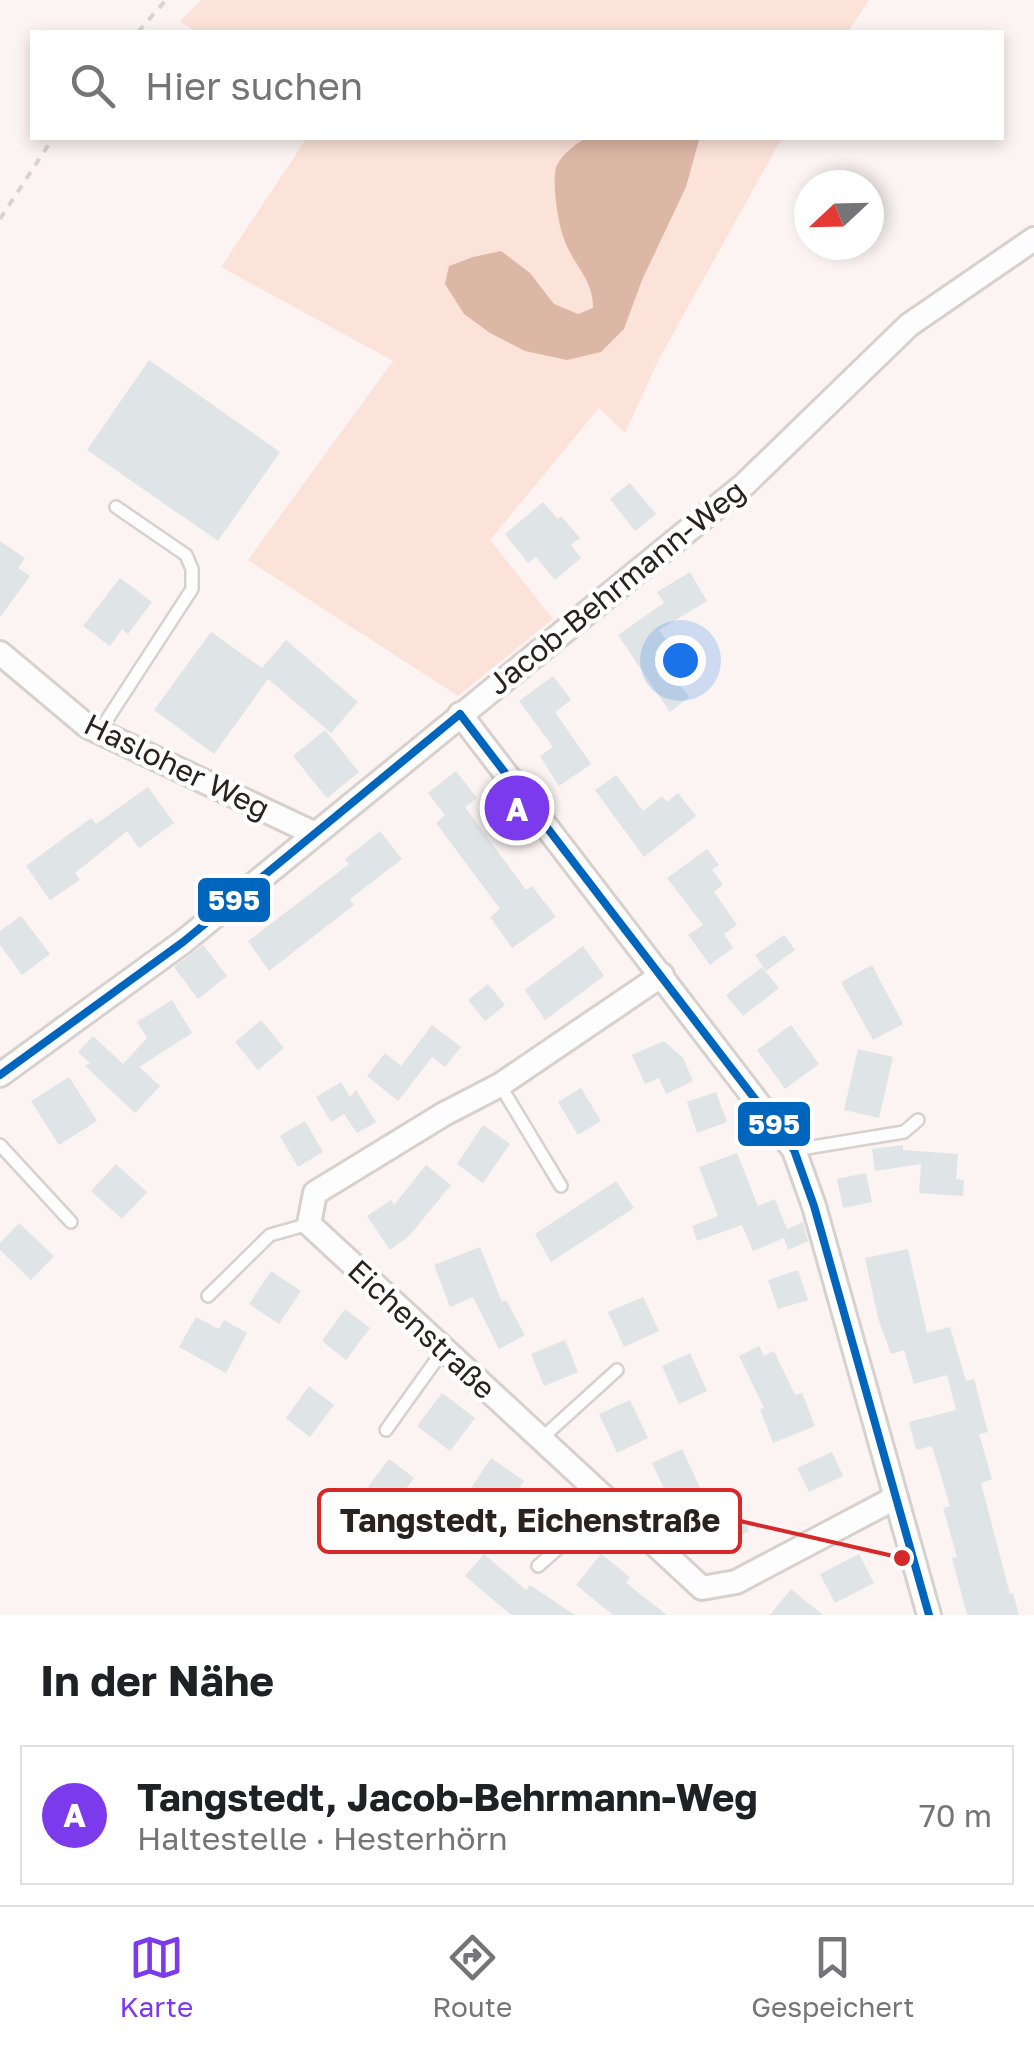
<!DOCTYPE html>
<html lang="de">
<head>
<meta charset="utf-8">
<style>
	:root { --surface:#fff; --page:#f2f2f2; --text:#202124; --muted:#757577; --line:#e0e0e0; --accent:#7c3aed }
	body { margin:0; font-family:"Golos Text",sans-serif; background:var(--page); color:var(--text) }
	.compass { position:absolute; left:794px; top:170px; width:90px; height:90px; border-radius:50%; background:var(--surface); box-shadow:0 5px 15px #0003; rotate:248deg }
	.you { position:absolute; left:680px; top:660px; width:35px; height:35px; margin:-25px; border:8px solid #fff; border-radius:50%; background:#1a73e8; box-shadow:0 0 0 15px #1a73e833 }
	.badge { display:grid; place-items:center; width:65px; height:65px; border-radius:50%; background:var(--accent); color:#fff; font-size:32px; font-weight:700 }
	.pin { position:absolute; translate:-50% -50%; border:5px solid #fff; box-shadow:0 2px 10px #0006 }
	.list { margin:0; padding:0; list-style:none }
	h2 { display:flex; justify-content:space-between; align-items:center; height:130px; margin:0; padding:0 40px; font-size:42px }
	h2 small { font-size:32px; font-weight:400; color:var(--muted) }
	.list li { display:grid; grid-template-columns:65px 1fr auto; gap:30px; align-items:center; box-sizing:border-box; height:140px; margin:0 20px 20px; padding:0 20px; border:2px solid var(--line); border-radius:0px }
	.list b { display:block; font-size:38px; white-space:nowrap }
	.list p { margin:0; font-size:32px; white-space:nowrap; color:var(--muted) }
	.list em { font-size:32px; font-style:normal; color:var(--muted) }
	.icon { flex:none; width:55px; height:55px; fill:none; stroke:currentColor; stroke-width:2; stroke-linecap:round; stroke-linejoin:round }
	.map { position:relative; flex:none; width:1034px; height:1615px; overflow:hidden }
	.search { position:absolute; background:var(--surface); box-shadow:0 5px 15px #0003; left:30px; right:30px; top:30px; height:110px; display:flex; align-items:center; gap:25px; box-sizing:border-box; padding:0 35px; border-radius:0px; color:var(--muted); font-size:38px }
	.sheet { height:290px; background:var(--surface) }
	nav { display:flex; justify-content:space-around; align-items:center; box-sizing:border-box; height:140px; border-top:2px solid var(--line); background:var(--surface); font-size:28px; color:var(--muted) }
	nav a { display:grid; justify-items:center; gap:5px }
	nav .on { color:var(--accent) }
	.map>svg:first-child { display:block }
</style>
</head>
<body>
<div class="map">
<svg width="1034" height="1615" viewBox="0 0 1034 1615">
	<rect width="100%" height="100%" fill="#fbf4f2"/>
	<!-- green -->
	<g fill="#fbe3d9">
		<path d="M201,0H869L848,32H196L180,21Z"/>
		<path d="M307,138H782L659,359L625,433L599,408L490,540L553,619L458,696L248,560L393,361L221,267Z"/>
	</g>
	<!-- water -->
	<path fill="#ddb7a6" d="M586,138L699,140L686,187L642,280L624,329L601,352L567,360L525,351L490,333L464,314L445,284L449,266L473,257L501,251L530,273L554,304L578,314L593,308C594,279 571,263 563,236C558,222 551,178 557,165C562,154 577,143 586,138Z"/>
	<!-- building -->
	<g fill="#dfe4e7">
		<path d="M149,360L280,452L218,541L87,450Z"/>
		<path d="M630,483L656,514L635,531L610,499Z"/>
		<path d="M543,502L558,519L561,516L580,538L571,545L581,558L555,580L536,557L528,563L505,534Z"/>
		<path d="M0,541L25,558L18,568L30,576L0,617Z"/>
		<path d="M690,572L707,601L659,630L668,643L655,652L689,697L670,712L618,635L664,603L657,592Z"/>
		<path d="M120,578L152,602L128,634L122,629L110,646L83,626Z"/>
		<path d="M211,632L262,668L286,640L358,702L331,733L268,679L214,754L154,710Z"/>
		<path d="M553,676L571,700L555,712L591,764L559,786L540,756L553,747L519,701Z"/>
		<path d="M325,730L359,772L327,798L293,756Z"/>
		<path d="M456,771L477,798L465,807L526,890L532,886L556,917L512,948L490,917L500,909L436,823L445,815L428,793Z"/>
		<path d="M616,775L643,811L662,796L667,802L678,793L696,816L644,857L595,790Z"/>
		<path d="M148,787L174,823L139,848L127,831L75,873L80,880L50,900L26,866L91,818L96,824Z"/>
		<path d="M380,831L402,859L350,899L354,905L269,971L248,941L349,864L345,859Z"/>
		<path d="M707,849L719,865L712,870L723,884L714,892L737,925L724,934L733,948L710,965L688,935L703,925L667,878Z"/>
		<path d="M21,916L50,954L22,975L0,945V931Z"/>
		<path d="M784,935L795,950L766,971L755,955Z"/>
		<path d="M203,945L227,976L198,999L174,967Z"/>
		<path d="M583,946L604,976L545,1020L525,990Z"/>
		<path d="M872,965L903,1024L873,1040L841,982Z"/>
		<path d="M762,967L779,988L743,1016L726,995Z"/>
		<path d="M488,984L505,1005L485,1021L468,1000Z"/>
		<path d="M172,1000L192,1033L139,1067L160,1086L135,1113L85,1066L90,1063L78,1052L93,1036L123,1064L147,1038L137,1022Z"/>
		<path d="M261,1020L284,1048L258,1070L235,1042Z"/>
		<path d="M432,1025L461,1047L445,1067L432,1057L398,1101L367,1076L385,1053L401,1066Z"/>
		<path d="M791,1025L819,1064L785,1089L757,1050Z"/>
		<path d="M664,1041L683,1058L693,1081L666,1094L659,1078L645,1084L632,1055Z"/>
		<path d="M858,1049L893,1057L879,1118L844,1110Z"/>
		<path d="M69,1077L97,1121L59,1145L31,1101Z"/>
		<path d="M341,1082L350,1097L356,1090L376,1122L357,1133L344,1114L331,1122L316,1097Z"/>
		<path d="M581,1088L601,1121L578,1135L558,1102Z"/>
		<path d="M716,1092L727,1122L697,1133L687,1102Z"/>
		<path d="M305,1121L323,1152L298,1167L280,1136Z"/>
		<path d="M483,1125L510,1144L483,1183L457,1164Z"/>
		<path d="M903,1145V1150L958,1154L956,1179L964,1180L963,1196L919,1193L921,1164L875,1171L872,1149Z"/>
		<path d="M737,1153L758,1206L775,1199L787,1229L803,1222L808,1241L788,1250L784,1238L753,1251L742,1225L697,1241L692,1226L718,1216L699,1167Z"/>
		<path d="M116,1164L147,1192L122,1219L91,1191Z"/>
		<path d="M426,1165L451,1185L409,1236L390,1250L367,1216L391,1200L394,1205Z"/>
		<path d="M866,1173L872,1202L843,1208L837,1179Z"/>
		<path d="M616,1181L634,1208L551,1262L535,1234Z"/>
		<path d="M19,1223L54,1256L31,1280L0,1250V1243Z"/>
		<path d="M480,1247L502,1302L506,1300L525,1335L499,1349L473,1297L450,1307L434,1265Z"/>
		<path d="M908,1249L927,1333L950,1327L966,1381L974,1379L988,1432L979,1434L992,1479L981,1483L1010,1594L1013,1593L1019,1615H967L952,1558L957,1557L943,1508L950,1506L932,1446L916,1450L909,1422L956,1410L947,1375L914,1384L904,1350L891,1354L878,1318L865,1258Z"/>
		<path d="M798,1270L808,1300L778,1309L768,1280Z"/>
		<path d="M271,1271L301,1291L279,1324L249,1304Z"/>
		<path d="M643,1297L659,1331L624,1347L608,1312Z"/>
		<path d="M345,1309L370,1328L346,1360L322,1341Z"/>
		<path d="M196,1317L219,1329L224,1320L247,1333L226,1373L179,1347Z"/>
		<path d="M565,1340L578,1372L544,1386L531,1354Z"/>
		<path d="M759,1346L764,1356L774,1351L795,1395L802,1393L815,1426L773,1443L760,1409L764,1408L739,1356Z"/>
		<path d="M690,1353L707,1391L679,1404L662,1366Z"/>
		<path d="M309,1386L334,1405L310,1437L286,1418Z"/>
		<path d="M442,1393L475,1418L450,1451L417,1426Z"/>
		<path d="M630,1400L648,1438L617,1453L599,1414Z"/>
		<path d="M682,1449L702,1492L672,1506L652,1463Z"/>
		<path d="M832,1452L843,1476L809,1492L797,1468Z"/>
		<path d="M491,1458L524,1481L500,1516L467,1494Z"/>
		<path d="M389,1459L414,1478L390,1510L365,1491Z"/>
		<path d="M731,1494L749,1531L722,1545L703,1508Z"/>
		<path d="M484,1554L526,1590L530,1585L575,1615H511L465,1576Z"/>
		<path d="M601,1554L630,1577L626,1583L667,1615H613L576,1585Z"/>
		<path d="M859,1554L874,1583L835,1603L820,1574Z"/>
		<path d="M791,1589L823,1615H770Z"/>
	</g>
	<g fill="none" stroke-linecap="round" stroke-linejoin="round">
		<!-- service casing -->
		<g stroke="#d7d0cd" stroke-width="16">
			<g id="service">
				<path d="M99,732L192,589V569L186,555L116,507"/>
				<path d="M500,1085L561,1186"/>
				<path d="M0,1145L71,1222"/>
				<path d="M794,1150L904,1132L918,1120"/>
				<path d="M208,1296L270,1235L309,1224"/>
				<path d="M386,1430L444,1349"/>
				<path d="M542,1438L617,1370"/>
				<path d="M538,1566L610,1503"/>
			</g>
		</g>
		<!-- minor casing -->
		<g stroke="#d7d0cd" stroke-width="28">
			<g id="minor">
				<path d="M0,653L87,726L313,833"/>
				<path d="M460,714L794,1150L814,1206L929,1615"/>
				<path d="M662,975L500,1085L444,1114L315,1193L309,1224L702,1588L736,1582L895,1498"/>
				<path d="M0,1075L183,942L745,484L909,325L1034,239"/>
			</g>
		</g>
		<!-- path -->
		<g stroke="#d6d4d3" stroke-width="4" stroke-dasharray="8 8" stroke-linecap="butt">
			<path d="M138,32L166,0"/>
			<path d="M0,219L53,138"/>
		</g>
		<!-- service -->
		<use href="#service" stroke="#fefdfd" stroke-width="11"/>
		<!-- minor -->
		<use href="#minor" stroke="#fefdfd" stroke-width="22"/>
		<!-- bus-1 casing -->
		<g stroke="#fff" stroke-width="15">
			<g id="bus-1">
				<path d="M460,714L794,1150L814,1206L929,1615"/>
				<path d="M0,1075L183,942L460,714"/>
			</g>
		</g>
		<!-- bus-1 -->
		<use href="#bus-1" stroke="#0065bd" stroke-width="8"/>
	</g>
	<g text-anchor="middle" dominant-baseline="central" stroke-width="9" stroke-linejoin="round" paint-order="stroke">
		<!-- street labels -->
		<g font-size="30" fill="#29221f" stroke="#fff">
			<text transform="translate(616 587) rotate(-39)">Jacob-Behrmann-Weg</text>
			<text transform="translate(177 766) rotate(26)">Hasloher Weg</text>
			<text transform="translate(422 1329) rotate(43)">Eichenstraße</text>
		</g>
	</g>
	<!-- callouts -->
	<path fill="none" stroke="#d62828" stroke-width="4" d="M902 1558L740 1521"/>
	<circle fill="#d62828" stroke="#fff" stroke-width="4" cx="902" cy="1558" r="10"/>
	<rect fill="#fff" stroke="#d62828" stroke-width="4" x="319" y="1490" width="421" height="62" rx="10"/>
	<g font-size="32" text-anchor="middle" font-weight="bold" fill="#29221f">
		<text x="530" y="1532">Tangstedt, Eichenstraße</text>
	</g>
	<g stroke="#fff" stroke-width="4">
		<rect x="196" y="876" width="76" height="48" rx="10" fill="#0065bd"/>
		<rect x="736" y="1100" width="76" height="48" rx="10" fill="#0065bd"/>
	</g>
	<g font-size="28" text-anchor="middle" font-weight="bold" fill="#fff">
		<text x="234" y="910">595</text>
		<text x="774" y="1134">595</text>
	</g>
</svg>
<svg class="compass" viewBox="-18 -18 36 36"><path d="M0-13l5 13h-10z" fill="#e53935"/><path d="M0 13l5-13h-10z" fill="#757577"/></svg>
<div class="you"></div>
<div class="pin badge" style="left:517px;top:808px">A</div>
<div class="search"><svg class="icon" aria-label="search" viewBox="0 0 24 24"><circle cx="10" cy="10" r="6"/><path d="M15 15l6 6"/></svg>Hier suchen</div>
</div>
<section class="sheet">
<h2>In der Nähe<small></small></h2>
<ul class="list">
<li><span class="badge">A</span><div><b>Tangstedt, Jacob-Behrmann-Weg</b><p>Haltestelle · Hesterhörn</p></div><em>70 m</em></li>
</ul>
</section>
<nav>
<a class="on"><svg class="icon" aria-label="map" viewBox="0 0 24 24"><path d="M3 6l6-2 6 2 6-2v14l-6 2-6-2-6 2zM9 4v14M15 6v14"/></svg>Karte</a>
<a><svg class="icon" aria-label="directions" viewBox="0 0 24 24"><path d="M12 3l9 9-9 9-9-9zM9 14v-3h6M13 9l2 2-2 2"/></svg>Route</a>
<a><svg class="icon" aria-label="saved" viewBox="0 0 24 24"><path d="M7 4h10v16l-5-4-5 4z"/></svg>Gespeichert</a>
</nav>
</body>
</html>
